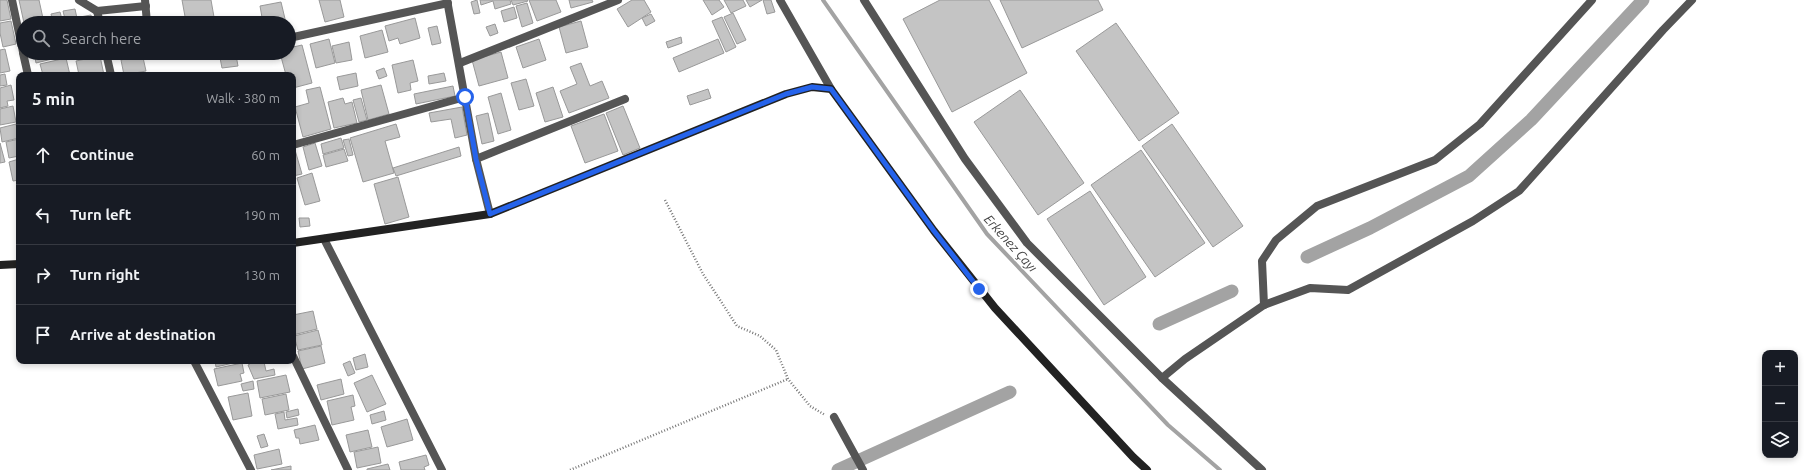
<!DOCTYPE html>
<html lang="en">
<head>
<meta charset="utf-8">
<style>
	:root { --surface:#171b24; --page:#242831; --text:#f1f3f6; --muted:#9ea1a6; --line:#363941 }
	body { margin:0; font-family:Ubuntu,sans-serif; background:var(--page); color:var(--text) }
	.controls { position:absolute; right:12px; bottom:12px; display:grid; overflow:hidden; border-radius:8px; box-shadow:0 2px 6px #0003 }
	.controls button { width:36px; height:36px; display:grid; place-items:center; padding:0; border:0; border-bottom:1px solid var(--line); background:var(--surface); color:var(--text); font:20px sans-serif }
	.stop { position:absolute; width:12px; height:12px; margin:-9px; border:3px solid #2563eb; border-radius:50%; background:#fff }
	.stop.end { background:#2563eb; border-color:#fff; box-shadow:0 1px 4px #0008 }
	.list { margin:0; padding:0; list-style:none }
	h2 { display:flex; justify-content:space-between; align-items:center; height:52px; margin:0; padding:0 16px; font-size:17px }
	h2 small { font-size:13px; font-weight:400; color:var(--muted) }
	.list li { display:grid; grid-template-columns:26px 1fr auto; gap:12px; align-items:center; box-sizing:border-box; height:60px; padding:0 16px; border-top:1px solid var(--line) }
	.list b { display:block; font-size:15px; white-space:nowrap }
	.list em { font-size:13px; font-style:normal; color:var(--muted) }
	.icon { flex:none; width:22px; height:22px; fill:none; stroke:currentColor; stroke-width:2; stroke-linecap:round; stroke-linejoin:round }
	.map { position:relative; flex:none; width:1810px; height:470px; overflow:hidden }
	.search { position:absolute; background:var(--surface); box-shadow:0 2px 6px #0003; left:16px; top:16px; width:280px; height:44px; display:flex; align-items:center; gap:10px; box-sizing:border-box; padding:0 14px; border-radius:22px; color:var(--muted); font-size:15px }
	.panel { position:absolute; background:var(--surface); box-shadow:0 2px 6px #0003; left:16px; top:72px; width:280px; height:292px; border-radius:8px }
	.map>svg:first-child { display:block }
</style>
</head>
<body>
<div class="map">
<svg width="1810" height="470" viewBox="0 0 1810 470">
	<rect width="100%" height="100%" fill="#fff"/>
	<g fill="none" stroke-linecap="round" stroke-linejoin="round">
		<!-- stream -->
		<path stroke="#a3a3a3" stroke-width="4" d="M823,0L987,234L1168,425L1220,470"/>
		<!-- canal -->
		<g stroke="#a3a3a3" stroke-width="13">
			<path d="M1307,257L1370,228L1469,176L1531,120L1643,0"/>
			<path d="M1159,324L1232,291"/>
			<path d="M838,470L1010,392"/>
		</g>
	</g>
	<!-- building -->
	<g fill="#c4c4c4" stroke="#999">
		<path d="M0,0H7L11,19L0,21Z"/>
		<path d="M19,0H39L44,23H24Z"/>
		<path d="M182,0H211L214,17L186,22Z"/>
		<path d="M319,0H340L344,17L325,22Z"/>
		<path d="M477,0L480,13L474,14L471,2Z"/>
		<path d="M480,0H510L511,4L495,9L493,1L481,5Z"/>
		<path d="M511,0H527L528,1L513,5Z"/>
		<path d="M529,0H556L561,12L537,21Z"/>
		<path d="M569,0H592L593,2L571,8Z"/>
		<path d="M632,0H644L651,12L628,27L617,9Z"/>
		<path d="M703,0H719L724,7L712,15Z"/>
		<path d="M724,0H743L746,6L731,13Z"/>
		<path d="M746,0H762L750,7Z"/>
		<path d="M763,0H771L775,12L767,14Z"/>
		<path d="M940,0H989L1027,73L952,112L903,19Z"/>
		<path d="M1000,0H1098L1103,10L1022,48Z"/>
		<path d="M281,2L286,23H263L260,6Z"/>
		<path d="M527,3L533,23L522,27L516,6Z"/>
		<path d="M514,7L517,18L504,22L501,11Z"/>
		<path d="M75,9L78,23H66L63,11Z"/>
		<path d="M60,12L63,23H53L51,14Z"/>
		<path d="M733,13L746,40L737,44L724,17Z"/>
		<path d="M651,14L655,21L646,26L642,18Z"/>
		<path d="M91,15L93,23H81L80,17Z"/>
		<path d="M722,17L736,47L726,52L712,21Z"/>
		<path d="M415,18L420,38L400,44L398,38L389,41L385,26Z"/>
		<path d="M11,21L16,44L3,47L0,33V23Z"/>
		<path d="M581,21L588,47L566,53L559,27Z"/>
		<path d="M1116,23L1179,113L1139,141L1076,51Z"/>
		<path d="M495,24L498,33L490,36L486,27Z"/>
		<path d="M437,26L441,43L432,45L428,28Z"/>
		<path d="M382,30L388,52L365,58L360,36Z"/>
		<path d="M681,37L682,43L668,48L666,42Z"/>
		<path d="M329,39L335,63L316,68L310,44Z"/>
		<path d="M539,39L546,60L523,68L516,47Z"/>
		<path d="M718,39L724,53L679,72L673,58Z"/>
		<path d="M349,42L352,60L336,63L332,46Z"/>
		<path d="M302,45L312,83L293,88V75H286L280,53H289V48Z"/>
		<path d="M5,49L10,71L0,73V50Z"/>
		<path d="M501,52L508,78L479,86L472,60Z"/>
		<path d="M34,53H59L60,57L36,63Z"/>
		<path d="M123,53H142L146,71L124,75L121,60L125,59Z"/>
		<path d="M236,55L238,66L222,68L220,58Z"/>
		<path d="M100,56L104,75H79L76,61Z"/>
		<path d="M66,58L70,75H53V73L43,75L40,64Z"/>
		<path d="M413,60L418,81L410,83L411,90L398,93L392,65Z"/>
		<path d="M581,63L590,86L602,81L609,98L569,113L560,91L577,84L570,67Z"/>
		<path d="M384,68L387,76L379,79L376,71Z"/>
		<path d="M356,73L358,86L340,90L337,77Z"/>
		<path d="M444,73L446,81L429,84L428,76Z"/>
		<path d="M5,74L7,85L0,86V75Z"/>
		<path d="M526,79L534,106L519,110L511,83Z"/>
		<path d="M11,85L14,100L7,101L8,106L0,108V88Z"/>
		<path d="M381,85L389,114L368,120L361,90Z"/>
		<path d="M453,86L455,96L416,104L414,94Z"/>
		<path d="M320,87L331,129L303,137L295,107L309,103L306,90Z"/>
		<path d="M553,87L563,117L545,122L536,93Z"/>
		<path d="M708,89L711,98L690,105L687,96Z"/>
		<path d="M1020,90L1084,183L1038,215L974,122Z"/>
		<path d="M501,93L511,130L498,134L488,97Z"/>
		<path d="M343,98L345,104L352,102L357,123L334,128L328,102Z"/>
		<path d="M361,98L367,120L359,122L353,100Z"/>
		<path d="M13,106L16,122L0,125V109Z"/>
		<path d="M623,106L640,148L623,155L606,113Z"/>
		<path d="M462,107L467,135L455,138L451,119L431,122L429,113Z"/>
		<path d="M488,113L494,141L482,144L476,116Z"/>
		<path d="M604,114L618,151L585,163L571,126Z"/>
		<path d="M16,124L19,138L2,142L0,128Z"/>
		<path d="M396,124L400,137L385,141L394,173L363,182L350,138Z"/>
		<path d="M1172,124L1243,226L1213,247L1142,146Z"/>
		<path d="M341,138L344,148L323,154L321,144Z"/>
		<path d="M19,139V156L9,158L6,142Z"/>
		<path d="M349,139L353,155L348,156L343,140Z"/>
		<path d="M0,143L5,162L0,163Z"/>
		<path d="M315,143L322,166L309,170L303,147Z"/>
		<path d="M459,147L461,156L396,176L393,168Z"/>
		<path d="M344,149L348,161L326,167L323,155Z"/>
		<path d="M295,150L302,174L293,176V151Z"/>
		<path d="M1141,150L1205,243L1155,277L1091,185Z"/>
		<path d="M19,159V180L13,181L9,162Z"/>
		<path d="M312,173L320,201L305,205L297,178Z"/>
		<path d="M398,177L409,217L385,224L374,184Z"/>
		<path d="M1090,191L1146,277L1104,305L1047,219Z"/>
		<path d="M299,218H309L310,226L300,227Z"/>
		<path d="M313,311L317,329L293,335V315Z"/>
		<path d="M318,330L322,345L298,350L294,336Z"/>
		<path d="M321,346L325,363L302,369L298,351Z"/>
		<path d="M365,354L368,367L356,370L353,358Z"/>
		<path d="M215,361H233V363L216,367Z"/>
		<path d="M250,361H272L264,362L266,371L274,369L275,375L254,379L248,365L250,364Z"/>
		<path d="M350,361L355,373L348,376L343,364Z"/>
		<path d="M242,363L244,373L240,374L242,381L218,386L214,369Z"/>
		<path d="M286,375L290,392L260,398L257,381Z"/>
		<path d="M372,375L386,404L367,412L354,383Z"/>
		<path d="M341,379L344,394L321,400L317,385Z"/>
		<path d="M253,381L254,389L243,391L241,384Z"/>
		<path d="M248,393L252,416L233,420L228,397Z"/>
		<path d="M286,394L289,410L265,415L262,399Z"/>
		<path d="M353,395L355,406L351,407L354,420L332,425L327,401Z"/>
		<path d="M298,409L299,415L287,418L286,412Z"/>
		<path d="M384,411L386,420L372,424L370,415Z"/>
		<path d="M284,412L285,420L297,418L298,425L278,429L275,414Z"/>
		<path d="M407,419L413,440L387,447L381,427Z"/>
		<path d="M315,425L319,440L300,444L299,438H296L294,430Z"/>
		<path d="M368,430L372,447L350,452L346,435Z"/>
		<path d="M264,434L268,446L261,448L257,436Z"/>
		<path d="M378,447L381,463L357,468L354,452Z"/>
		<path d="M279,449L282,464L257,469L254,455Z"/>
		<path d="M426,455L429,465L424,467L425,470H401L399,462Z"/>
		<path d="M388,464L390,470H367V469Z"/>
		<path d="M291,466V470H271Z"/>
	</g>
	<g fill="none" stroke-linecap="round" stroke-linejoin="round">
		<!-- path -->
		<g stroke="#777" stroke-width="2.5" stroke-dasharray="1 2" stroke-linecap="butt">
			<path d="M665,200L703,274L737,326L760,336L776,350L788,379L810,406L825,415"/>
			<path d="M570,470L788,379"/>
		</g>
		<!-- street -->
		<g stroke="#555" stroke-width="8">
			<path d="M12,0L23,52"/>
			<path d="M79,0L97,11L100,23"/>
			<path d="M145,0L147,23"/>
			<path d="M447,0L476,159"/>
			<path d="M780,0L831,89"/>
			<path d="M864,0L965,159L1027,243L1162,378L1262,470"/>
			<path d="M97,11L146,6"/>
			<path d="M289,38L448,3"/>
			<path d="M23,53L28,75"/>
			<path d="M106,53L111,75"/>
			<path d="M161,53H186"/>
			<path d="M460,63L618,0"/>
			<path d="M293,145L465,97"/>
			<path d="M490,214L476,159L625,99"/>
			<path d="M324,239L442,470"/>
			<path d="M1264,305L1262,261L1276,240L1317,206L1435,160L1480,124L1592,0"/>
			<path d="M293,356L348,470"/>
			<path d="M194,361L251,470"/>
			<path d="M1162,378L1185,359L1264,305L1310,288L1348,290L1473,221L1519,191L1663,30L1692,0"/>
			<path d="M834,417L863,470"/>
		</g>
		<!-- secondary -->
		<g stroke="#222" stroke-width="8">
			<path d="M293,243L490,214L786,94L812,87L831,89L934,231L995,308L1133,457L1147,470"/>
			<path d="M0,265L19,264"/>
		</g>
	</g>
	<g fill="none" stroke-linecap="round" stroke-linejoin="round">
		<!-- route -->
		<path stroke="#2563eb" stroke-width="5" d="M465,97L476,159L490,214L786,94L812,87L831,89L934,231L979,289"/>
	</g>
	<g text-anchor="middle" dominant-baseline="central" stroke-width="3" stroke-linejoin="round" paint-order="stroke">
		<!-- water labels -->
		<g font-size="13" font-style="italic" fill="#444" stroke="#fff">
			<text transform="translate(1011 243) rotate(48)">Erkenez Çayı</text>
		</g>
	</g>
</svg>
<div class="controls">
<button>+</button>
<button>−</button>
<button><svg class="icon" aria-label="layers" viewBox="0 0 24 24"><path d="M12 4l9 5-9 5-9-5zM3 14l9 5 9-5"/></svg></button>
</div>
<div class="stop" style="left:465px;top:97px"></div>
<div class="stop end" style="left:979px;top:289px"></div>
<div class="search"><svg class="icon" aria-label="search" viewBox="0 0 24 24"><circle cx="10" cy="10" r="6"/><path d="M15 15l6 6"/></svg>Search here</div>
<section class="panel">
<h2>5 min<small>Walk · 380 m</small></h2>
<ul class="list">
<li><svg class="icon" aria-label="ahead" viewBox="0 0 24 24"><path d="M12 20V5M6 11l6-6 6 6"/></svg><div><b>Continue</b></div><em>60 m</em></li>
<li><svg class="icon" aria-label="left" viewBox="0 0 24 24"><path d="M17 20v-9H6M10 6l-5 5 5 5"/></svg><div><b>Turn left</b></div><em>190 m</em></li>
<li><svg class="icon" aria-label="right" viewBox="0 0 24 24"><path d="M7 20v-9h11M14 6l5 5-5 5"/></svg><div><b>Turn right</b></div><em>130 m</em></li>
<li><svg class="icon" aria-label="arrive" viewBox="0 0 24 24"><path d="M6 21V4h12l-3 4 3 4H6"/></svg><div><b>Arrive at destination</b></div></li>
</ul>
</section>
</div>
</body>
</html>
